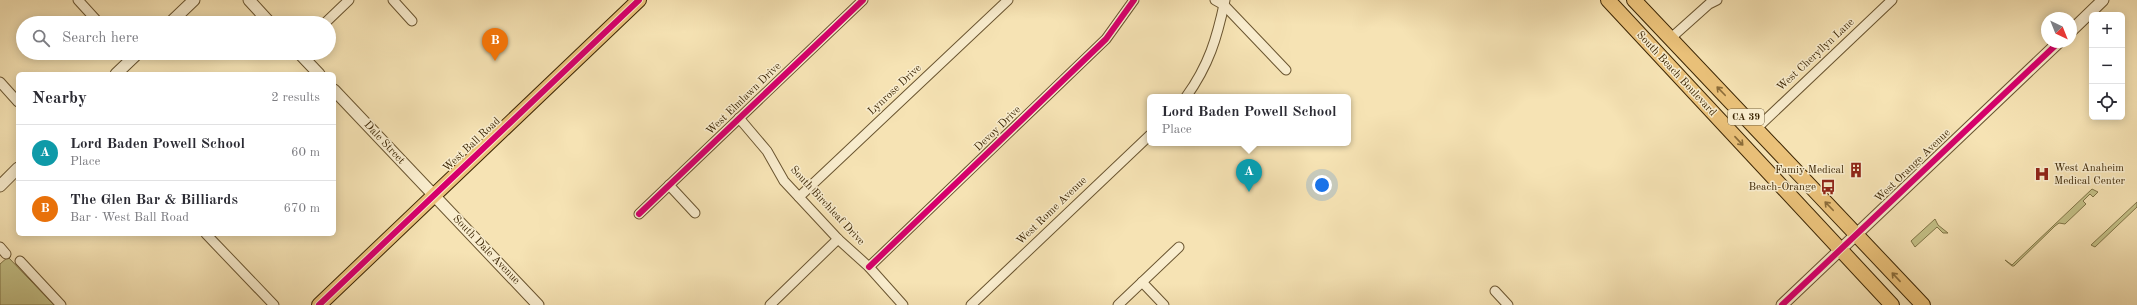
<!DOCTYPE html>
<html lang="en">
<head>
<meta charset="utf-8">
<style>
	:root { --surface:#fff; --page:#f7f7f7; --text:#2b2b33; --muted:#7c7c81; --line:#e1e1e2; --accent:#111827 }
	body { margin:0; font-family:"Old Standard TT",serif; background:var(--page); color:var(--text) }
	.controls { position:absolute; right:12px; top:12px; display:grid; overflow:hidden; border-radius:6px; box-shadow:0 2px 10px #0003 }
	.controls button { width:36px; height:36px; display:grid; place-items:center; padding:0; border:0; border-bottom:1px solid var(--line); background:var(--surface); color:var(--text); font:20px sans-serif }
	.compass { position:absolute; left:2041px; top:12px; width:36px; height:36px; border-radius:50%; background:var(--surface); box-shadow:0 2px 10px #0003; rotate:137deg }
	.you { position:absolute; left:1322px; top:185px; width:14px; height:14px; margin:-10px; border:3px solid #fff; border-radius:50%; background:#1a73e8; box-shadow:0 0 0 6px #1a73e833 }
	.badge { display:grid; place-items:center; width:26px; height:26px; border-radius:50%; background:var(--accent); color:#fff; font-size:13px; font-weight:700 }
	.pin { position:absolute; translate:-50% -33px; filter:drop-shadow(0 1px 2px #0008) }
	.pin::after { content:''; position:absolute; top:21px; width:14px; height:12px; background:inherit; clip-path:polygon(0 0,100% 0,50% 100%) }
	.popup { position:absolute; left:1147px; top:94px; width:204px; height:52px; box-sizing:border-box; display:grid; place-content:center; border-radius:6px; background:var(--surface); filter:drop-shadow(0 1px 3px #0005); font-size:13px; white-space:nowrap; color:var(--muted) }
	.popup b { font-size:15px; color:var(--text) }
	.popup::after { content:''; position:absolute; left:50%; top:100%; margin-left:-8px; border:8px solid transparent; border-top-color:var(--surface) }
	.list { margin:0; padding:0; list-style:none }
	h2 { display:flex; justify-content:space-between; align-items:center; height:52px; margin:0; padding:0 16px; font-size:17px }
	h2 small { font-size:13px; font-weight:400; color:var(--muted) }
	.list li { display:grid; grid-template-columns:26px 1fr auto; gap:12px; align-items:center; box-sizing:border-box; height:56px; padding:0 16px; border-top:1px solid var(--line) }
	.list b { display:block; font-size:15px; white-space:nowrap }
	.list p { margin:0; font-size:13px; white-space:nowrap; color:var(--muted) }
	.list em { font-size:13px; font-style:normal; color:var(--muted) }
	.icon { flex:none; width:22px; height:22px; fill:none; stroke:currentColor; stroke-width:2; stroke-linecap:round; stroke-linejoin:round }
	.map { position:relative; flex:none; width:2137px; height:305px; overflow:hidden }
	.search { position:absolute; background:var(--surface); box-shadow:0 2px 10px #0003; left:16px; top:16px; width:320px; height:44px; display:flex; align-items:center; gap:10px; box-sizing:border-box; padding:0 14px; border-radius:22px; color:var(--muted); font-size:15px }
	.panel { position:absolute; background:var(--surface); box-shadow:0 2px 10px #0003; left:16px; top:72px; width:320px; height:164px; border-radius:6px }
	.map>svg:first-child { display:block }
</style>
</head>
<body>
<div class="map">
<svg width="2137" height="305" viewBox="0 0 2137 305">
	<rect width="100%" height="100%" fill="#f6e3b4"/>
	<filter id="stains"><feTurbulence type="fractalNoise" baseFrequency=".005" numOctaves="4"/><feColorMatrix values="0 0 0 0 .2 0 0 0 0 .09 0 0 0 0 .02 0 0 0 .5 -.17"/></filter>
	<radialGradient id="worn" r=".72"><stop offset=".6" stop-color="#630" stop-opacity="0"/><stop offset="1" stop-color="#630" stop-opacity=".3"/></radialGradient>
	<!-- green -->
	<g fill="#c4c187" stroke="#807446">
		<path d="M2092,189L2098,192L2093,197L2090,194L2083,201L2086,204L2065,224L2059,223L2055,226L2014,266H2012L2005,260L2012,265Z"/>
		<path d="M2137,202V207L2095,247L2091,245Z"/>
		<path d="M1935,219L1938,225L1948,233H1943L1937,227L1915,247L1911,241Z"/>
		<path d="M8,257L54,305H0V264Z"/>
	</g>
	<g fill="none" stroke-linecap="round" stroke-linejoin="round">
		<!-- minor casing -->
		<g stroke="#6a5530" stroke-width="11">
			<g id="minor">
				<path d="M78,0L99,23"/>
				<path d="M393,0L412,21"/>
				<path d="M1215,0L1224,5L1286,70"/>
				<path d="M325,23L349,0"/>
				<path d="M1671,38L1709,4L1717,0"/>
				<path d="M0,82L18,102"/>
				<path d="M1186,97C1209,65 1217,38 1225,0"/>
				<path d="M739,118L767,151L784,181L838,239L869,267L903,305"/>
				<path d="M1757,128L1892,0"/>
				<path d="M669,185L695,213"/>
				<path d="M799,197L1008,0"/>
				<path d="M639,214L863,0"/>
				<path d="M206,234L274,305"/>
				<path d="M0,247L6,254"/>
				<path d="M20,261L61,305"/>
				<path d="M869,267L1106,39L1134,0"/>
				<path d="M1142,282L1164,305"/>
				<path d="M1495,291L1508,305"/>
				<path d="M770,305L838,239"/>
				<path d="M971,305L1150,135"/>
				<path d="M1118,305L1179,247"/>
			</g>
		</g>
		<!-- tertiary casing -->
		<g stroke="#6a5530" stroke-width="13">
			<g id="tertiary">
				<path d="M249,0L270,23"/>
				<path d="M170,23L194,0"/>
				<path d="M2071,31L2103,0"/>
				<path d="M299,53L319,74"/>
				<path d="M116,74L138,53"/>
				<path d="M334,90L538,305"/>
				<path d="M0,186L18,168"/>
				<path d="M1782,305L2059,42"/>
			</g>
		</g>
		<!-- primary casing -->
		<g stroke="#3c2604" stroke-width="16">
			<g id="primary">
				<path d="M1608,0L1892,305"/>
				<path d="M1634,0L1923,305"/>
				<path d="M319,305L639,0"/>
			</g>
		</g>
		<!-- minor -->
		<use href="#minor" stroke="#f9edce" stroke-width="9"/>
		<!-- tertiary -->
		<use href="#tertiary" stroke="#f9edce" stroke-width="11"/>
		<!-- primary -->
		<use href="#primary" stroke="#ebc27a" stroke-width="14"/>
		<!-- cycleway casing -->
		<g stroke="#f9edce" stroke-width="8">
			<g id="cycleway">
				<path d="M639,214L863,0"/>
				<path d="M869,267L1106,39L1134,0"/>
				<path d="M319,305L639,0"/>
				<path d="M1782,305L2059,42"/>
			</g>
		</g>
		<!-- cycleway -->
		<use href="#cycleway" stroke="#d6006c" stroke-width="6"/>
	</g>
	<!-- one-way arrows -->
	<defs><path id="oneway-shaft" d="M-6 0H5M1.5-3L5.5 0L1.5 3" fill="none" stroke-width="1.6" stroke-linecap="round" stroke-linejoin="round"/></defs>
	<g stroke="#8b6c39">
		<use href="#oneway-shaft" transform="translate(1721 91) rotate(-134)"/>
		<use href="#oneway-shaft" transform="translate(1739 141) rotate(47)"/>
		<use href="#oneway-shaft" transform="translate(1829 206) rotate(-134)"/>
		<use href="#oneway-shaft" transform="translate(1896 277) rotate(-133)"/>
	</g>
	<!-- icons -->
	<defs>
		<g id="building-bare" transform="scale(1.2)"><path d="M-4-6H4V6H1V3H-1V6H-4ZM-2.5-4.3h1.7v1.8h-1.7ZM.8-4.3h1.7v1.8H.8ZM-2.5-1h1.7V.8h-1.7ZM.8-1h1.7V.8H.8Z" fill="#8f2418" stroke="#f9edce" stroke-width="2.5" paint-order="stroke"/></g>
		<g id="hospital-bare" transform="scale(1.2)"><path d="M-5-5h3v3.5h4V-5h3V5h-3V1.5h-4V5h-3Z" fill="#8f2418" stroke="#f9edce" stroke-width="2.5" paint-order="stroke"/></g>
		<g id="bus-bare" transform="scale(1.2)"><path d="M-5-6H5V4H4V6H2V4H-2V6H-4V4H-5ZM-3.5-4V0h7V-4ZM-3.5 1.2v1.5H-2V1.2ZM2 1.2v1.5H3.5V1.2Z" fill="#8f2418" stroke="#f9edce" stroke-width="2.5" paint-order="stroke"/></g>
	</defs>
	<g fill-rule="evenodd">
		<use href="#building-bare" x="1856" y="170"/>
		<use href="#hospital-bare" x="2042" y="174"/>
		<use href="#bus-bare" x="1828" y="187"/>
	</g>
	<g text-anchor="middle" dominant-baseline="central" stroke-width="3" stroke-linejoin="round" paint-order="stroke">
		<!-- shield labels -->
		<rect fill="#f9edce" stroke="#756241" stroke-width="1" x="1728" y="109" width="36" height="16" rx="3"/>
		<g font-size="10" font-weight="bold" fill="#3c2604">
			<text x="1746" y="117">CA 39</text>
		</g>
		<!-- street labels -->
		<g font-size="11" fill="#3c2604" stroke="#f9edce">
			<text transform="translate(1816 55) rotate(-43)">West Cheryllyn Lane</text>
			<text transform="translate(1676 74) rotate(47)">South Beach Boulevard</text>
			<text transform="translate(895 90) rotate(-43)">Lynrose Drive</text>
			<text transform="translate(744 99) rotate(-44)">West Elmlawn Drive</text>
			<text transform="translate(998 129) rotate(-44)">Devoy Drive</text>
			<text transform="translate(384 143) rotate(47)">Dale Street</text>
			<text transform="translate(472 145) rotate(-43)">West Ball Road</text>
			<text transform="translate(1913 166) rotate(-44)">West Orange Avenue</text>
			<text transform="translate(827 206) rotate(47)">South Birchleaf Drive</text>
			<text transform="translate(1052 211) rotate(-44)">West Rome Avenue</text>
			<text transform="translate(486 250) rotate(46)">South Dale Avenue</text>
		</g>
		<!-- poi labels -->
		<g font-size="11" fill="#3c2604" stroke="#f9edce" text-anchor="end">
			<text x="2054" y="168" text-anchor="start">West Anaheim<tspan x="2054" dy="13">Medical Center</tspan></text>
			<text x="1844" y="170">Famiy Medical</text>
			<text x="1816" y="187">Beach-Orange</text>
		</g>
	</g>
	<rect width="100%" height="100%" filter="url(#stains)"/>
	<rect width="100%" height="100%" fill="url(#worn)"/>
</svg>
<div class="controls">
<button>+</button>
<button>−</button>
<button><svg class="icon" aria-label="locate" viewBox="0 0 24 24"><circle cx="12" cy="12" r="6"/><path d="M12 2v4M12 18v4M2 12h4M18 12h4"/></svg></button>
</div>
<svg class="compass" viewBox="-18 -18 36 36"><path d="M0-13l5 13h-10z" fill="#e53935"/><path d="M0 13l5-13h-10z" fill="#7c7c81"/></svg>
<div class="you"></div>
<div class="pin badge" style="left:1249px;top:192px;background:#0f9aa8">A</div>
<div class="popup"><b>Lord Baden Powell School</b>Place</div>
<div class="pin badge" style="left:495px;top:61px;background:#e8710a">B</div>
<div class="search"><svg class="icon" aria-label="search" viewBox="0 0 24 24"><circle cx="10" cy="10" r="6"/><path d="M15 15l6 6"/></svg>Search here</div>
<section class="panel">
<h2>Nearby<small>2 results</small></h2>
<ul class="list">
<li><span class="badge" style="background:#0f9aa8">A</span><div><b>Lord Baden Powell School</b><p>Place</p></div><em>60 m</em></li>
<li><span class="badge" style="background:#e8710a">B</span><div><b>The Glen Bar &amp; Billiards</b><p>Bar · West Ball Road</p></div><em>670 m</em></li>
</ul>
</section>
</div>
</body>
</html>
